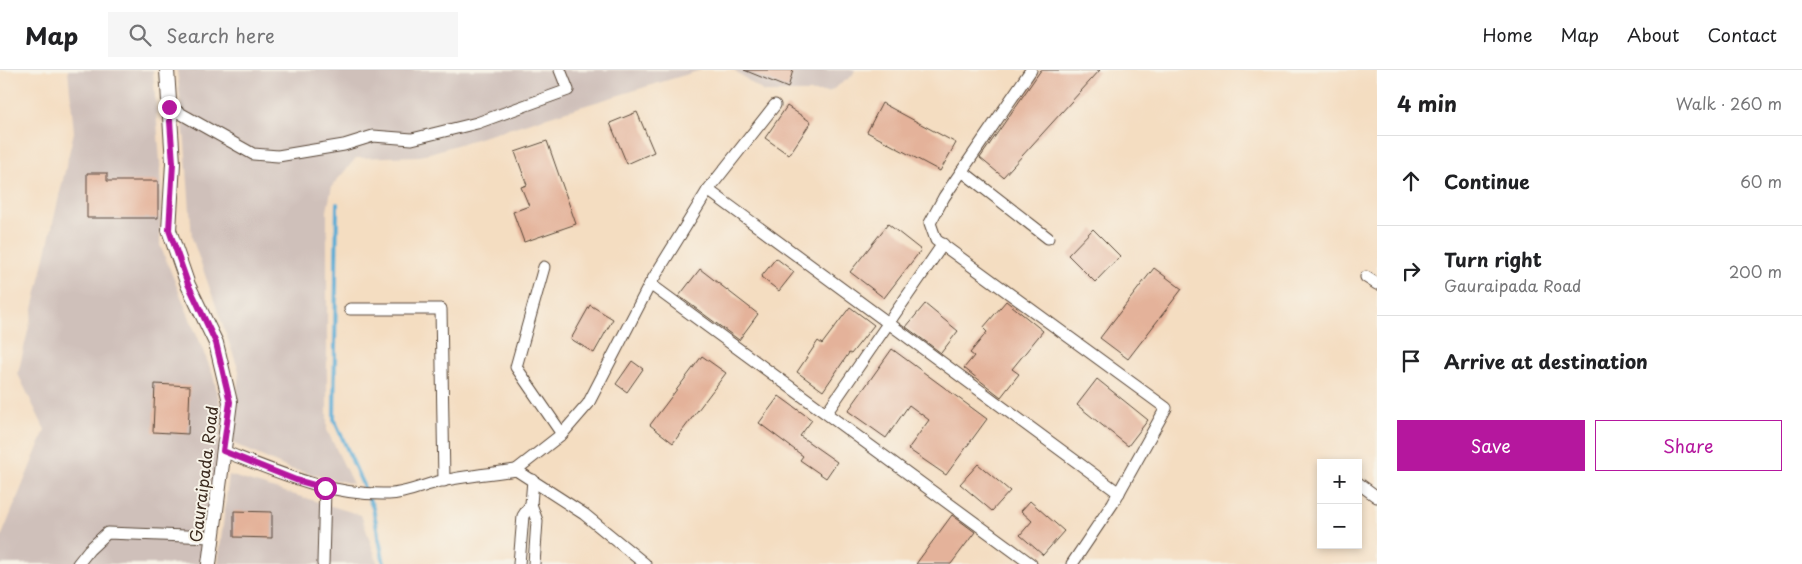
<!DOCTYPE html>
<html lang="en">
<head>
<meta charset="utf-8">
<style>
	:root { --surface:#fff; --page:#f6f6f6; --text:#202124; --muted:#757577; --line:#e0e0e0; --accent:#b5179e }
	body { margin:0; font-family:"Playpen Sans",sans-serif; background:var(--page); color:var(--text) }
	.controls { position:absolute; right:15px; bottom:15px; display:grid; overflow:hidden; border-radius:0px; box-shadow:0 2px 8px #0003 }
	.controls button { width:45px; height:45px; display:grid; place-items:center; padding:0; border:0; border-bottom:1px solid var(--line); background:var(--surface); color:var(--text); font:25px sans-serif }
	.stop { position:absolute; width:15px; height:15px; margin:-11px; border:4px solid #b5179e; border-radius:50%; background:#fff }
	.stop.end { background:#b5179e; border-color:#fff; box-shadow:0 1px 5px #0008 }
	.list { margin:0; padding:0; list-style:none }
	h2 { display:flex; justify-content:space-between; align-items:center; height:65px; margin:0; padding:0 20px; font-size:21px }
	h2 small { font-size:16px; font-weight:400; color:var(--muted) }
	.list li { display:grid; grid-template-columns:32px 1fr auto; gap:15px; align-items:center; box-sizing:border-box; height:90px; padding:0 20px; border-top:1px solid var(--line) }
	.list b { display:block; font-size:19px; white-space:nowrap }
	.list p { margin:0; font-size:16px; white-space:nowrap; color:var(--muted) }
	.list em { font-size:16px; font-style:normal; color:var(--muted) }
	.actions { display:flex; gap:10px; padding:15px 20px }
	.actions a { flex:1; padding:11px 0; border:1px solid var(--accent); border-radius:0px; text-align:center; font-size:18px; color:var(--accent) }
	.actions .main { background:var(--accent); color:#fff }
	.icon { flex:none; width:28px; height:28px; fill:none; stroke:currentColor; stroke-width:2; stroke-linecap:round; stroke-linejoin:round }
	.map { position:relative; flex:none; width:1377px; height:494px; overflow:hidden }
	header { display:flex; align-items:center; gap:30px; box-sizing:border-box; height:70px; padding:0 25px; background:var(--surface); border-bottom:1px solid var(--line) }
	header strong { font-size:24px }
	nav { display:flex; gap:28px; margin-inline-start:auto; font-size:18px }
	.search { width:350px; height:45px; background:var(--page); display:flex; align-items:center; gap:12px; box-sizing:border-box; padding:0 18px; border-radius:0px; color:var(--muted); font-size:19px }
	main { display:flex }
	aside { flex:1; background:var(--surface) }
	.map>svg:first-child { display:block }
</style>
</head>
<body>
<header>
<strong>Map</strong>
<div class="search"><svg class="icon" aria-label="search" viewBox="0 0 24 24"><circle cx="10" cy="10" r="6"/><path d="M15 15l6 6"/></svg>Search here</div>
<nav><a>Home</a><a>Map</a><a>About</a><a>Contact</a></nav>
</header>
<main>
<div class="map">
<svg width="1377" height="494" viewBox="0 0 1377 494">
	<rect width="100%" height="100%" fill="#f7f3e8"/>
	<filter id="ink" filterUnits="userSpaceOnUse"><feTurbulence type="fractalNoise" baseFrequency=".02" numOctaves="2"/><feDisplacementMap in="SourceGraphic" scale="10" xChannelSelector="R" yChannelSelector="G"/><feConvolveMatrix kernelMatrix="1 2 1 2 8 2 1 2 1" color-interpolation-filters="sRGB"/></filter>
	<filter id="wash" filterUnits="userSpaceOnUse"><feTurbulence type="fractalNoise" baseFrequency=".0096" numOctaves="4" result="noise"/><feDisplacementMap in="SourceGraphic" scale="20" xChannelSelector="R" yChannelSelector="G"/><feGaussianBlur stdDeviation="1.12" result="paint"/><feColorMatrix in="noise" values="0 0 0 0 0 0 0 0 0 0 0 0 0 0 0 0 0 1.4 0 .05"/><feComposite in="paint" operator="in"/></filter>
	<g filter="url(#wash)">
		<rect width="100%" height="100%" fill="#f4ddc1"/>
		<!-- industrial -->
		<g fill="#cfc0ba">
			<path d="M68,0H153L161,104L160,175L213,305L223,346L204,494H0V470L45,360L18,304L74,62Z"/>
			<path d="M177,0H701L420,86L356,88L332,116L327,141V360L353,414L290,399L232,373L239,301L192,168L185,72Z"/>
			<path d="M734,0H855L852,6L829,22H764Z"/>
			<path d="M229,405L361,445L378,494H218Z"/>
		</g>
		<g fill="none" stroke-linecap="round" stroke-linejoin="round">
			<!-- stream -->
			<path stroke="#5aacd5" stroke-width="4" d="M337,134L334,349L373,438L384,494"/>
		</g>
		<g id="blocks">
			<!-- building -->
			<g fill="#e4b29a">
				<path d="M744,0H793L788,18Z"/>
				<path d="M1041,0H1100L1003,107L980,88Z"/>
				<path d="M882,33L956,73L940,101L867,62Z"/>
				<path d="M787,36L811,52L789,85L765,68Z"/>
				<path d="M637,42L654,82L627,94L610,53Z"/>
				<path d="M547,71L576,154L524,172L513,142L529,136L521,117L527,115L515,82Z"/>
				<path d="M87,103H107V111H158V148H87Z"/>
				<path d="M888,154L921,180L884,228L850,202Z"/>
				<path d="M1093,159L1120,186L1095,212L1068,185Z"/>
				<path d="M776,188L794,202L779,221L761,207Z"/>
				<path d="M1154,198L1182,219L1128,289L1100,268Z"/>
				<path d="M700,199L758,244L739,270L679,226Z"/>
				<path d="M1006,231L1043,261L1012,299L1019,304L1001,327L964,298L974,286L970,283L987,262L983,258Z"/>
				<path d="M925,234L958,261L941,283L906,257Z"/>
				<path d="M590,235L613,249L594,283L571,269Z"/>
				<path d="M850,237L874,255L851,284L849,283L823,321L797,302L818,271L822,274Z"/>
				<path d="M892,279L987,349L946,405L908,379L929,350L909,335L886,368L848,341Z"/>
				<path d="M702,286L726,303L673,373L650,355Z"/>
				<path d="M632,291L643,299L627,322L616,314Z"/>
				<path d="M1097,309L1148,350L1128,376L1077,335Z"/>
				<path d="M155,314L190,316L188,364L153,362Z"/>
				<path d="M779,326L812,350L800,366L837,392L826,408L800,390L803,386L759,353Z"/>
				<path d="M978,394L1010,421L992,441L960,414Z"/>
				<path d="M1030,431L1064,461L1043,485L1020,465L1032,451L1021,441Z"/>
				<path d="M234,441L272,442V468L234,467Z"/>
				<path d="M952,445L975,462L951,494H916Z"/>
			</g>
		</g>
	</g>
	<g filter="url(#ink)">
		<use href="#blocks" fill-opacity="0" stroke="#574536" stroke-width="1"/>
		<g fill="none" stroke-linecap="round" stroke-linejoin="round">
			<!-- minor casing -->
			<g stroke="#574536" stroke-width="13">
				<g id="minor">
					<path d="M1031,0L944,127L930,153L936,170L1166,338L1113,433L1072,494"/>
					<path d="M169,37L253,84L278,86L344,75L373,66L412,69L477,53L568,20L560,0"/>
					<path d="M962,101L1048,168"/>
					<path d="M708,120L775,35"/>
					<path d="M544,197L516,297L562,364"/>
					<path d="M1366,207L1377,214"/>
					<path d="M650,214L1031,494"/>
					<path d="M350,239H441L444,411"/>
					<path d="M827,342L943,174"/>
					<path d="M223,381C277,402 330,426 389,424C404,424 422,416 437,412C463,406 490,404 516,400L584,444L645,494"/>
					<path d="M516,400L562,364L588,334L650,214L708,120L1119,423"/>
					<path d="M1358,413L1377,427"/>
					<path d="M531,434L537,451L534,494"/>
					<path d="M78,494L89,480L107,463L212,467"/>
					<path d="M323,494L325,418"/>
					<path d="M519,494L523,446L531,434L533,410"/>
				</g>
			</g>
			<!-- tertiary casing -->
			<g stroke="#574536" stroke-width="16">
				<path id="tertiary" d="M167,0L173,93L169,160L188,215L216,273L230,332L209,494"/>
			</g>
			<!-- minor -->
			<use href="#minor" stroke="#fff" stroke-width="11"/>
			<!-- tertiary -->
			<use href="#tertiary" stroke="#fff" stroke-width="14"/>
		</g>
	</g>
	<g fill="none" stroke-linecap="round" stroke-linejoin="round" filter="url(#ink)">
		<!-- route -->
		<path stroke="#b5179e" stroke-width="6" d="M169,37L173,93L169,160L188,214L216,273L230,332L223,381L296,410L325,418"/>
	</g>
	<g text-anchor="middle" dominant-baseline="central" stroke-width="4" stroke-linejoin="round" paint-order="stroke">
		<!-- street labels -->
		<g font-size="16" fill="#3b2a1e" stroke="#f7f3e8">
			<text transform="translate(203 404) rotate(-83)">Gauraipada Road</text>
		</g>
	</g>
</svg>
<div class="controls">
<button>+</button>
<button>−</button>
</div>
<div class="stop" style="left:325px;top:418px"></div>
<div class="stop end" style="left:169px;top:37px"></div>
</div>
<aside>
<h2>4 min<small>Walk · 260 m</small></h2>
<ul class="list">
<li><svg class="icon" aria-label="ahead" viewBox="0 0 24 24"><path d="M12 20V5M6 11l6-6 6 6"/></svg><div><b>Continue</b></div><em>60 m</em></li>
<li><svg class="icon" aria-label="right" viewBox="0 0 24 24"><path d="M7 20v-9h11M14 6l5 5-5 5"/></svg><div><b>Turn right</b><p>Gauraipada Road</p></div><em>200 m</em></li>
<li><svg class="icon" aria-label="arrive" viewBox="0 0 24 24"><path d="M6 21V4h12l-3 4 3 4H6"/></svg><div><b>Arrive at destination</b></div></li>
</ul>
<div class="actions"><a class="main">Save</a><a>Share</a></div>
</aside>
</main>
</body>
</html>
